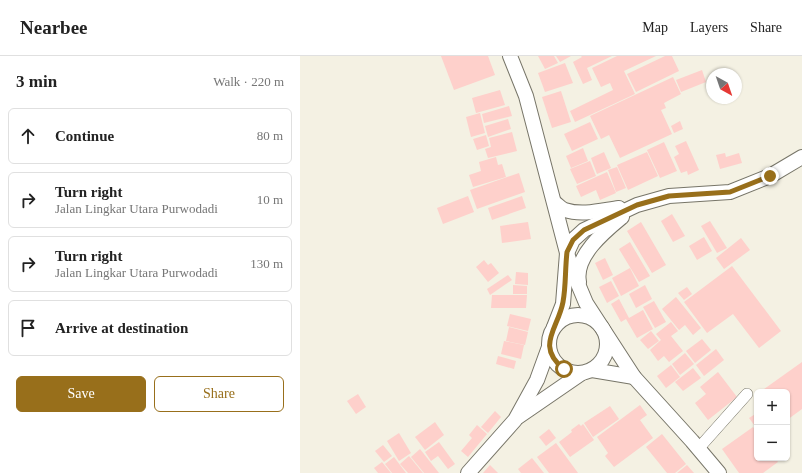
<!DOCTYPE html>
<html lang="en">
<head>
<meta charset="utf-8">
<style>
	:root { --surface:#fff; --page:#f2f2f2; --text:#222; --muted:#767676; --line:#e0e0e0; --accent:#986f1b }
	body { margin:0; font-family:Georgia,serif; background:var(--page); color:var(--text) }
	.controls { position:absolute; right:12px; bottom:12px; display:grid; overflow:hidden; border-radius:6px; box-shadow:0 1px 3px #0004 }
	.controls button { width:36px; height:36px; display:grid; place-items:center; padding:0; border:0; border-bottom:1px solid var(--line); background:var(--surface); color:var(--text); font:20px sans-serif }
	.compass { position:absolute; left:406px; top:12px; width:36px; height:36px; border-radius:50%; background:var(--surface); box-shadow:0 1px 3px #0004; rotate:140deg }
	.stop { position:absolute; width:12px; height:12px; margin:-9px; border:3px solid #986f1b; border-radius:50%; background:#fff }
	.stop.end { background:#986f1b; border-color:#fff; box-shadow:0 1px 4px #0008 }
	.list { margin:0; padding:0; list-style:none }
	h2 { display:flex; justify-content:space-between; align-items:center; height:52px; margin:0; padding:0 16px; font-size:17px }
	h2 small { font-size:13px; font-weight:400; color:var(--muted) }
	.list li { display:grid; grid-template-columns:26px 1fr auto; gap:12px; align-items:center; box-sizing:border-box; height:56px; margin:0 8px 8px; padding:0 8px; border:1px solid var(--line); border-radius:6px }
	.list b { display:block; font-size:15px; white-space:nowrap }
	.list p { margin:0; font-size:13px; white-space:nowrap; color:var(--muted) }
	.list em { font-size:13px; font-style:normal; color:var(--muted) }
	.actions { display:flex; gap:8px; padding:12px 16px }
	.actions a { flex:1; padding:9px 0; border:1px solid var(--accent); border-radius:6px; text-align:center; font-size:14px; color:var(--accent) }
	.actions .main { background:var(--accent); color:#fff }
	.icon { flex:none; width:22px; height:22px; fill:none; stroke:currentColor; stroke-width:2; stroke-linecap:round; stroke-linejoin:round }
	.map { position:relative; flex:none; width:502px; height:417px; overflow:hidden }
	header { display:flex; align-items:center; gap:24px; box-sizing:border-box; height:56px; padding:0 20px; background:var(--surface); border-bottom:1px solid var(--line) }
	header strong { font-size:19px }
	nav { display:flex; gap:22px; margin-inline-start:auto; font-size:14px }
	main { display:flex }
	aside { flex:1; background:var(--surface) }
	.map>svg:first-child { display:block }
</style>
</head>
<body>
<header>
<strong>Nearbee</strong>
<nav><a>Map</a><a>Layers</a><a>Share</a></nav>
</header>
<main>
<aside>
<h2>3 min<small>Walk · 220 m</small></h2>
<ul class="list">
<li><svg class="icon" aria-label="ahead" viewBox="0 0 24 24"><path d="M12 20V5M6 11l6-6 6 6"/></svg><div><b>Continue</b></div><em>80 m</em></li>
<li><svg class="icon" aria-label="right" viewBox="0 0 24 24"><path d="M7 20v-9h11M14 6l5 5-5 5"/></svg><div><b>Turn right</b><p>Jalan Lingkar Utara Purwodadi</p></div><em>10 m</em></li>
<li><svg class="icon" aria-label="right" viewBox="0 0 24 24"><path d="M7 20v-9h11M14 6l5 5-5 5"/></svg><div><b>Turn right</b><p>Jalan Lingkar Utara Purwodadi</p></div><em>130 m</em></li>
<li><svg class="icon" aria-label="arrive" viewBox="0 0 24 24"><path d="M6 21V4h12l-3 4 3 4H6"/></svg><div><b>Arrive at destination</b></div></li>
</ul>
<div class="actions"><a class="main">Save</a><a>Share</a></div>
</aside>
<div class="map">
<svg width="502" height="417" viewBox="0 0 502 417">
	<rect width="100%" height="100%" fill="#f4f1e3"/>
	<!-- building -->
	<g fill="#fed0cb">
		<path d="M141,0H188L195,19L154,34Z"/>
		<path d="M238,0H254L258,7L245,13Z"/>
		<path d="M256,0H271L260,6Z"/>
		<path d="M281,0H312L287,12L292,24L283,28L273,6L282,1Z"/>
		<path d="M317,0H356L324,15L335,38L275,66L270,55L313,34L310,27L301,31L292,12Z"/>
		<path d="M365,0H372L379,15L336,36L327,18Z"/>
		<path d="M265,7L273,27L245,36L238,17Z"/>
		<path d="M402,14L406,26L381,36L376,24Z"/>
		<path d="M373,21L381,38L364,47L366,52L361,54L372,78L320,102L309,79L301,83L290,60Z"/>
		<path d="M200,34L205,49L176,57L172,42Z"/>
		<path d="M261,35L271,66L252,72L242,41Z"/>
		<path d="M209,50L212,60L184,67L182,58Z"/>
		<path d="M180,57L185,77L171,81L166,61Z"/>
		<path d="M208,63L211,73L188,81L185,70Z"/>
		<path d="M380,65L383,73L374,77L371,70Z"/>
		<path d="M290,66L298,83L272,95L264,78Z"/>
		<path d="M212,76L217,95L188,102L185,93L191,91L189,82Z"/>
		<path d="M186,79L189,90L177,94L173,83Z"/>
		<path d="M386,85L399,114L388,119L387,115L381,117L374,101L379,98L375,90Z"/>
		<path d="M364,86L377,115L360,122L347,94Z"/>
		<path d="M283,92L288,105L271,112L266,100Z"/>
		<path d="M304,96L311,112L297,118L291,102Z"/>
		<path d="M347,96L358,120L328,134L317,109Z"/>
		<path d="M425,97L426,101L439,97L442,107L420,113L416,99Z"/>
		<path d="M196,101L198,109L202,108L206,121L173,131L169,119L181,115L179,106Z"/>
		<path d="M290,105L296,120L277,128L270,113Z"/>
		<path d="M317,111L326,132L316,136L308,114Z"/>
		<path d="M307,116L316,137L300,144L296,134L281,141L276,130Z"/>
		<path d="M219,117L225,136L177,153L170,134Z"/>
		<path d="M168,140L174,156L143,168L137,152Z"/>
		<path d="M222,140L226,152L192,164L188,152Z"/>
		<path d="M372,158L385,180L373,186L361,165Z"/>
		<path d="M410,165L427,192L417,197L401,170Z"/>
		<path d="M228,166L231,183L202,187L200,170Z"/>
		<path d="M341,166L366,209L352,217L327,175Z"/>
		<path d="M404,181L412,195L397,204L389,190Z"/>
		<path d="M441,182L450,194L424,213L416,202Z"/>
		<path d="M330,186L350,220L339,226L319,193Z"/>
		<path d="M305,202L313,219L303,224L295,207Z"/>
		<path d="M184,204L188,209L191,207L199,217L188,226L176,211Z"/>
		<path d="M432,210L481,275L459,292L433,258L407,277L384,246Z"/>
		<path d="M330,212L339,230L321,240L312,222Z"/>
		<path d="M216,216L228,217V229L215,228Z"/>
		<path d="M208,219L212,224L190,239L187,233Z"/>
		<path d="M311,225L319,240L307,247L299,231Z"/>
		<path d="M213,229L227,230V238H213Z"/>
		<path d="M345,229L352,243L336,252L329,238Z"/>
		<path d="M387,231L392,238L384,244L378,237Z"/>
		<path d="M192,239H227L226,252H191Z"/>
		<path d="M376,241L401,272L393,279L385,269L379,274L362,253Z"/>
		<path d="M319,243L329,262L343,254L353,273L337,282L326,263L321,266L311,248Z"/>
		<path d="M354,245L366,266L355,272L343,251Z"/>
		<path d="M210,258L231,263L228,275L207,270Z"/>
		<path d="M371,266L378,275L371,280L383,295L369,306L364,300L358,305L350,294L361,284L356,278Z"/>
		<path d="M209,271L228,276L225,289L206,285Z"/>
		<path d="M351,275L359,285L348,293L340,284Z"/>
		<path d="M402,283L411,294L395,307L386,295Z"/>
		<path d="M204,285L224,289L221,303L201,298Z"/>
		<path d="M416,293L424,304L404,320L396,309Z"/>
		<path d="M385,297L394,308L380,319L372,308Z"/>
		<path d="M198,300L216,305L214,313L196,308Z"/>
		<path d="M502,306V353L487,364V336H460Z"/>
		<path d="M371,309L380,321L366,332L357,320Z"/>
		<path d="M393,312L401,322L383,335L375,326Z"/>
		<path d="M418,316L437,341L408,364L395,347L406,338L400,331Z"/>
		<path d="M58,338L66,351L56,358L47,345Z"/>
		<path d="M340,349L347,359L340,364L353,382L314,411L305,400L308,397L297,381Z"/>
		<path d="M310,350L319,363L293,381L284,367Z"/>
		<path d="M195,355L201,361L188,377L181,371Z"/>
		<path d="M457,357V373L449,362Z"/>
		<path d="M135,366L144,379L125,394L115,381Z"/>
		<path d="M279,368L281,370L283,368L294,384L270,401L259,386L272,376L271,374Z"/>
		<path d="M177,369L187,378L168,401L161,395L172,382L169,379Z"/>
		<path d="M453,371L457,377V402H475L478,406L463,417H439L422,393Z"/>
		<path d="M249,373L256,382L246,390L239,381Z"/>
		<path d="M99,377L111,397L99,405L87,385Z"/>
		<path d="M362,378L386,408L375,417H367L346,391Z"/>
		<path d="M139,386L155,408L148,413L138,400L131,405L125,396Z"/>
		<path d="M256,387L278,417H249L237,401Z"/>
		<path d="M83,389L92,400L84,406L75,395Z"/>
		<path d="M120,393L139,417H124L111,401Z"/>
		<path d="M109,400L123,417H108L100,408Z"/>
		<path d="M94,401L106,417H92L85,408Z"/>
		<path d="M232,402L244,417H221L218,413Z"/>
		<path d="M82,406L91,417H78L74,412Z"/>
		<path d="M190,409L198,417H183Z"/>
		<path d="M387,409L394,417H377Z"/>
	</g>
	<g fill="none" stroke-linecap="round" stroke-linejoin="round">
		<!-- minor casing -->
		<g stroke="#777568" stroke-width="12">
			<path id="minor" d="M398,393L447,338"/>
		</g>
		<!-- major casing -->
		<g stroke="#777568" stroke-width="16">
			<g id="major">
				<path d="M210,0L226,40L267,197L273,216L286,247L334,321L392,385L419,417"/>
				<path d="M255,147C258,149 261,153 265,154C282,160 303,154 319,152"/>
				<path d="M279,226C274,200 305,175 322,161"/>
				<circle cx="278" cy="288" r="29"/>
				<path d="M254,271L263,248L267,197L273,184L284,174L337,149L369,140L430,136L470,120L502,101"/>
				<path d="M292,314L334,321"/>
				<path d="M218,361L282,317"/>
				<path d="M168,417L215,364L237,324L249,291"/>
			</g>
		</g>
		<!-- minor -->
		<use href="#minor" stroke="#fff" stroke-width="11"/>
		<!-- major -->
		<use href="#major" stroke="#fff" stroke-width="14"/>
	</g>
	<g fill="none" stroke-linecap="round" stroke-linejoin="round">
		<!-- route -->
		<path stroke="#986f1b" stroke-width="5" d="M264,313C235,290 258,273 263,246C266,230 265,213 267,196L273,184L284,174L337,149L369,140L430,136L470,120"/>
	</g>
</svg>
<div class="controls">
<button>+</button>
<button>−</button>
</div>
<svg class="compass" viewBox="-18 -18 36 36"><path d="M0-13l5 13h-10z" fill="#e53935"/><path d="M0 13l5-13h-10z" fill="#767676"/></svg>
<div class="stop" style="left:264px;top:313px"></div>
<div class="stop end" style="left:470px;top:120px"></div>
</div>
</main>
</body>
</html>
